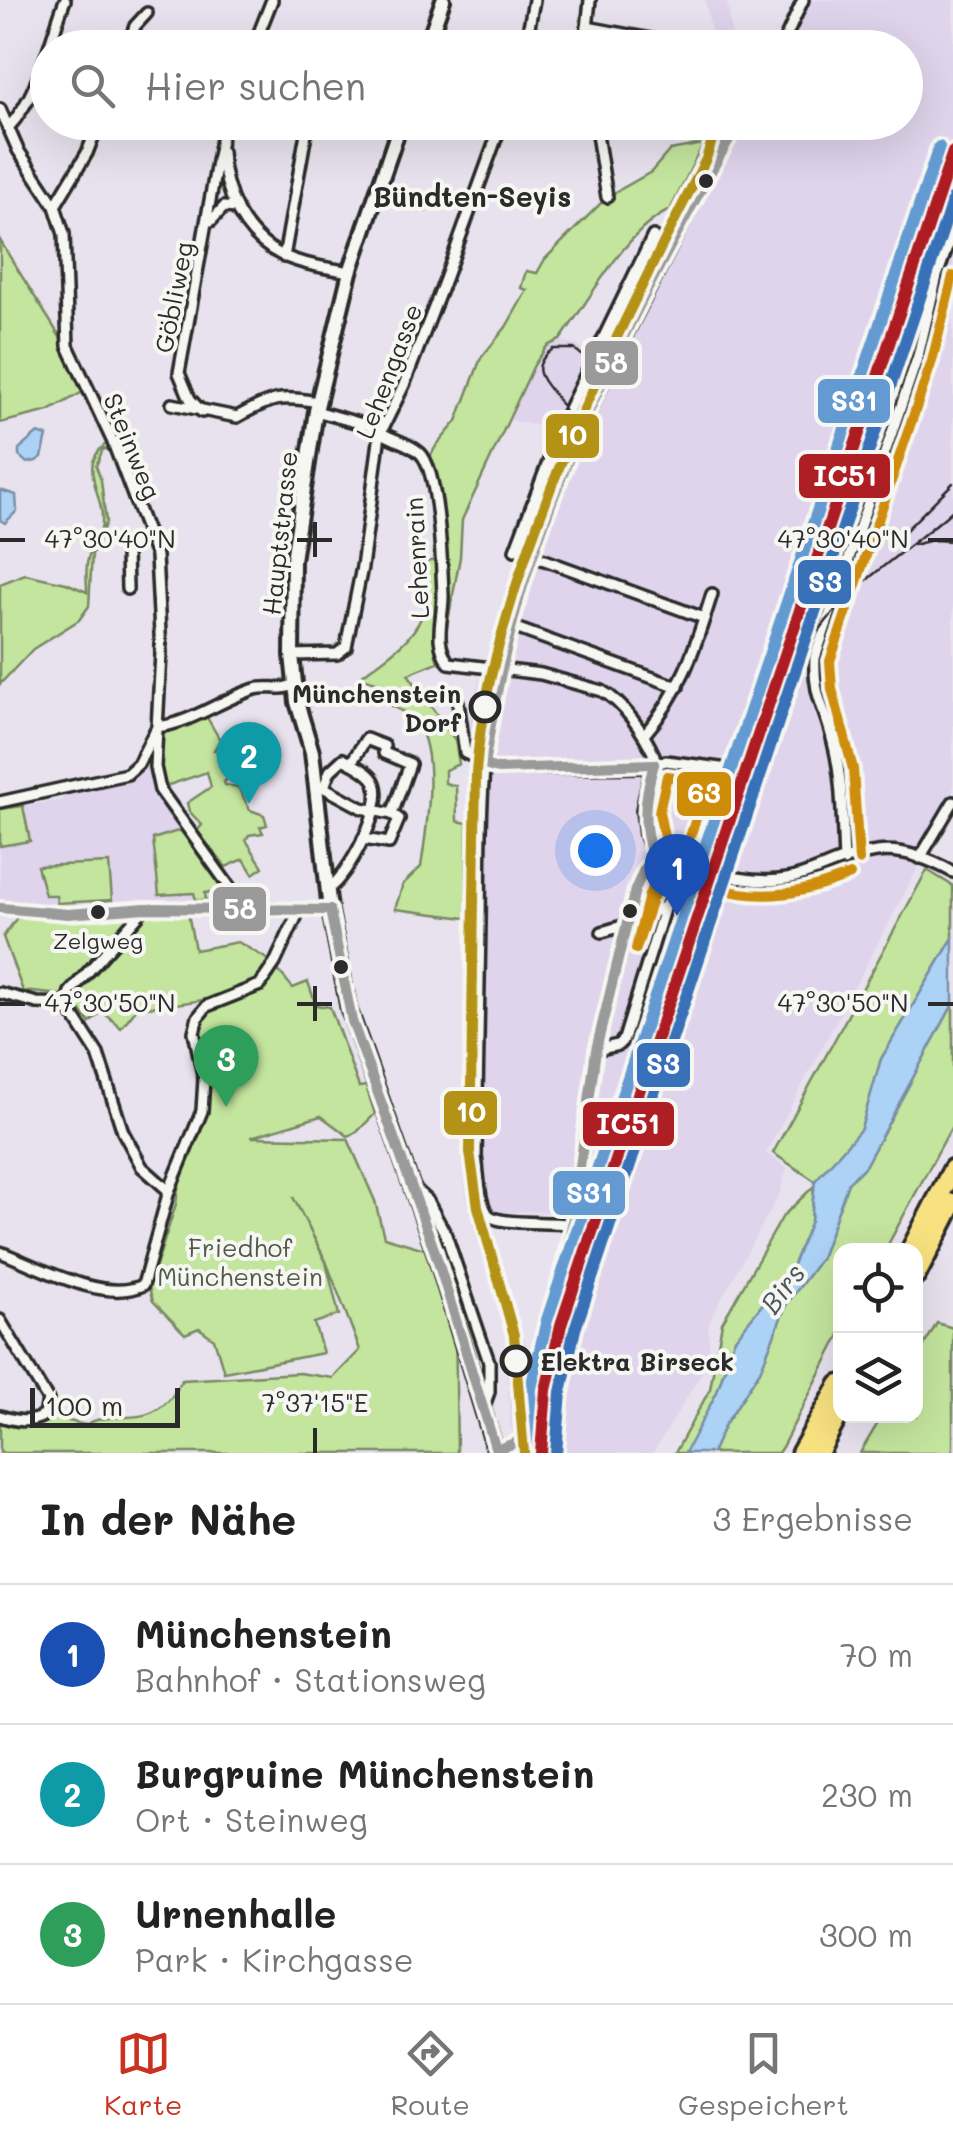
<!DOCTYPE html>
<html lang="de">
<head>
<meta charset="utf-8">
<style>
	:root { --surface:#fff; --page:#f6f6f6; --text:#222; --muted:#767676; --line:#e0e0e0; --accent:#c8321e }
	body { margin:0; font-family:Mali,sans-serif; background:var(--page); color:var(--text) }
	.controls { position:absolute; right:30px; bottom:30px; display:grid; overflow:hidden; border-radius:20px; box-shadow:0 10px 40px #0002 }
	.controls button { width:90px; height:90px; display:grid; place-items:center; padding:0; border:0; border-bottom:2px solid var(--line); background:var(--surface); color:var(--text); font:50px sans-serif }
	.scale { position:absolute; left:30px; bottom:25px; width:150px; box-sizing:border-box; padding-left:10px; border:5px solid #2b2b2b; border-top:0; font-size:28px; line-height:35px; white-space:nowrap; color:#2b2b2b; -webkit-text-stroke:8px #f6f6f2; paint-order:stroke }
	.you { position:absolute; left:595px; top:850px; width:35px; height:35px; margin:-25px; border:8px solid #fff; border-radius:50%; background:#1a73e8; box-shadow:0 0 0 15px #1a73e833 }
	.badge { display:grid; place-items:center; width:65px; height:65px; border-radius:50%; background:var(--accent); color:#fff; font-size:32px; font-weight:700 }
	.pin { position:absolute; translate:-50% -82px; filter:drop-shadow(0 2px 5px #0008) }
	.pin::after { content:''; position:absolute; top:52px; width:35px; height:30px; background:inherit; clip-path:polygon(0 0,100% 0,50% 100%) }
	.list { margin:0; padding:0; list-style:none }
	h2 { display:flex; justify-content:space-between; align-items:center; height:130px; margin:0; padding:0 40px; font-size:42px }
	h2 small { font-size:32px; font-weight:400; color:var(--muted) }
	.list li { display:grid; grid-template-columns:65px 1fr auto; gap:30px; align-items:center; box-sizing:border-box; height:140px; padding:0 40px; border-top:2px solid var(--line) }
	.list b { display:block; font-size:38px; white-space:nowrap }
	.list p { margin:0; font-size:32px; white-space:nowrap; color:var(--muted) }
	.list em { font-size:32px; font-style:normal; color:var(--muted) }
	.icon { flex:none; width:55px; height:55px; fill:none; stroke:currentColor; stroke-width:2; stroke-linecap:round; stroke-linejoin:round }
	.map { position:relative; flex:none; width:953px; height:1453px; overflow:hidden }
	.search { position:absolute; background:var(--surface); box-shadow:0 10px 40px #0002; left:30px; right:30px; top:30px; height:110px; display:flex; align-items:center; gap:25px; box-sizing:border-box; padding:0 35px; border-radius:55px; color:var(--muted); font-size:38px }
	.sheet { height:550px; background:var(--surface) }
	nav { display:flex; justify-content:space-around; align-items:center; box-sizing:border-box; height:140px; border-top:2px solid var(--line); background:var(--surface); font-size:28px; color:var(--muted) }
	nav a { display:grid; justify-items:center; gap:5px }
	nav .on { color:var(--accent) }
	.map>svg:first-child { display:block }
</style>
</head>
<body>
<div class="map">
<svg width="953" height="1453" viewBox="0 0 953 1453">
	<rect width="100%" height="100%" fill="#e8e2ee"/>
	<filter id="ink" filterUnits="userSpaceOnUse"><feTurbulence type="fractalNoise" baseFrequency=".01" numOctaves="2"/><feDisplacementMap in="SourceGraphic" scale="20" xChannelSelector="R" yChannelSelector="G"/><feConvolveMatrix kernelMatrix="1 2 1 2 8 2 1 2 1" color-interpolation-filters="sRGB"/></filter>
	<g filter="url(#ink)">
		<!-- built -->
		<g fill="#dfd4eb">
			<path d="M705,0H727L733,47H714Z"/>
			<path d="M803,0H953V802L766,1153L787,1168L780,1193L712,1316L708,1326L710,1359L653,1453H533L546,1353L581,1211L496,1212L486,1199L480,1154L487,783L502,682L500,670L567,462L739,123L906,122V48L781,47Z"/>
			<path d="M709,123H729L575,434L530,545L496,662L479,767L473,1152L485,1221L516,1327L525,1340L524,1386L529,1387L522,1426L527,1453H517L510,1423L505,1329L467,1205L462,1161L469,765V734L465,733L479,681L486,671L517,554L562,431L510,420L534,365L547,346L560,340L600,354L703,144Z"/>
			<path d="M141,766L155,767L160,790L244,907L68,914L0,903V846L30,841L23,806L62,800V795L122,782Z"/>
		</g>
		<!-- green -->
		<g fill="#c4e59e" stroke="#788864" stroke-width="2.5">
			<path d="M703,144L670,210C625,230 590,300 560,340L547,346L534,365L462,520L460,557L446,632L438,522L427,463L436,446L457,421L481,358L506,327L527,290L521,288L526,271L537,273L545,259L607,197L651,172L670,150Z"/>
			<path d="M398,188L430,194L426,211L391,204Z"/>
			<path d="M0,240C29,291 64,337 88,389L49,411L0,423Z"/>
			<path d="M112,440L115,450L103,449L96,466L101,480L106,522L92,554L89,606L79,620L33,649L0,684V584L25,574L66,583L87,592C87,581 85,569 88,559C90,548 99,539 101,529C109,495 70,465 112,440Z"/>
			<path d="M437,560C439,591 428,635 438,662L408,674L455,740L459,764L445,770V783L456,786L457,821L467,823L466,918L395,909L403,884L421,867C426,832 441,747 413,719C407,712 394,708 386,703L382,684L360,677C384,657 419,639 425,605C427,593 421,575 419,563Z"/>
			<path d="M205,714L220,740L214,750H225L230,758L227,762L234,773L224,782L225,785L238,787L250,810L264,815L267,825L260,827L263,833L249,835L246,840L263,867L253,874L244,859L226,867L197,831L202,825L189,811L187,803L211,787L207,772L166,786L161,775V733Z"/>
			<path d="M23,806L30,841L0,846V809Z"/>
			<path d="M181,830L211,866L221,890L205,893L206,900H196L194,893L159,895L153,839Z"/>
			<path d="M109,863L112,900L57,903L56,895H45L37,866Z"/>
			<path d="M927,870L953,886V938L881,1059L861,1129L815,1181L773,1153Z"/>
			<path d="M149,913H188L195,950L238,942L267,959C265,1001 171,1004 137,1008L121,1028L102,1011L90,1023L76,1005L79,993Z"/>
			<path d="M126,915L129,919L61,995L23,991L3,937L18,916L69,919Z"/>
			<path d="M276,968L293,988L308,982L316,1005L330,1007L359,1087L366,1086L375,1114L357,1132L348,1136L321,1116L251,1137L348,1139L375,1201L384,1237L435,1252L455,1314L457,1453H0V1416L17,1421L45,1415L85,1425C114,1408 142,1429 169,1400C175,1394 177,1387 182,1380L299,1373L333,1378L360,1350L326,1261L293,1197L326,1262L339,1315L314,1323L323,1353L224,1372L214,1339L199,1328L185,1334L153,1301L149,1288L176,1204L178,1188L209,1104L200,1031C209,994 237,1005 262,987C268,983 272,974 276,968Z"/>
			<path d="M953,1004V1124L885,1250H840V1335L782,1447L778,1453H712L725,1424L760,1371L786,1305L821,1258L848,1183L865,1166Z"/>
			<path d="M814,1186L811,1221L792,1267L734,1340L717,1392L686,1453H675L710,1389L722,1323L783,1216Z"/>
			<path d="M937,1323L953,1328V1453H860L882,1416H916V1359Z"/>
		</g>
		<!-- water -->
		<g fill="#acd2f6" stroke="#788fa5" stroke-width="2.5">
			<path d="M38,433L47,436L42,457L36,461L27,463L19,456V449Z"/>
			<path d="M0,490L16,495L17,511L5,523L0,520Z"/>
			<path d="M953,938V1004L865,1166L848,1183L821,1258L786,1305L760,1371L725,1424L712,1453H685L717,1392L734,1340L792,1267L811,1221L815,1181L861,1129L881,1059Z"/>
		</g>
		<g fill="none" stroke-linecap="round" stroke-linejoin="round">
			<!-- minor casing -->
			<g stroke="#2b2b2b" stroke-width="16">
				<g id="minor">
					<path d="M587,27L699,48"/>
					<path d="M127,48L135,26L147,13"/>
					<path d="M253,48L272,0"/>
					<path d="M525,48L534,0"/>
					<path d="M585,48L590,0"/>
					<path d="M781,48L803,0"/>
					<path d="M0,109L18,150L55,206L64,234L68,346L112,440L156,556L161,653L155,767L160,790L244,907"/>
					<path d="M595,122L607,197"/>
					<path d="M676,127V122"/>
					<path d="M8,128C39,95 49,42 65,0"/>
					<path d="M222,152C223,174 228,192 238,212C265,260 300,263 350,272"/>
					<path d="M55,206L87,153L99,122"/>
					<path d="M211,221L224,207L236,208"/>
					<path d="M284,257L308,122"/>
					<path d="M172,404L237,417C271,398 280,395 318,402"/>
					<path d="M316,411L373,427C386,439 407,441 420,453C439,470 442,569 443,596C443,620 433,642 449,663L541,674L602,691C623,702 644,733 654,755L642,810L645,836L654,860"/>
					<path d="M202,412L190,399L179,373L222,134"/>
					<path d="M515,550L566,415L653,236"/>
					<path d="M531,555L704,618"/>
					<path d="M127,589L126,552L134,543L149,537"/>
					<path d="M510,626L678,687"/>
					<path d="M292,655L337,654L346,647L362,567L380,434L404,385L444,282L502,122"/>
					<path d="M458,702L465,753L498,769L647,767L666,761L728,769L701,850L682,874L665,906L624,1039L618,1045L596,1050"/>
					<path d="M644,735C682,691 695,648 712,594"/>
					<path d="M351,763L366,739L384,746V753L410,764L392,814L399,819L389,843L363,839"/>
					<path d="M321,786L362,808L392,814"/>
					<path d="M324,787L330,771L343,759C352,764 371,772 375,783C385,807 348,876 328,889"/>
					<path d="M0,802L127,774L138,764L157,727C192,723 222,699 255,689C269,685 282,692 294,684"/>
					<path d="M920,858L953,802"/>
					<path d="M844,861C842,822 843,780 833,742C825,707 813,697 815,658L918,356L937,276L953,231"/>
					<path d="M738,878C805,890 819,859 877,852C903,848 931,860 953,872"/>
					<path d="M0,908L68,914L145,908L330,910"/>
					<path d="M630,911C635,891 638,873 654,860"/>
					<path d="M602,932L629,924L664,907"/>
					<path d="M0,993L37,1003L66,1004"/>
					<path d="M66,1004L98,1054L123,1132L142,1167L169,1191"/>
					<path d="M66,1004L70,992L145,908"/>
					<path d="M414,1188L427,1200L446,1235L489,1362V1392L484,1406"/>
					<path d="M572,1225C553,1220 495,1227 487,1213C478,1198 479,1174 476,1157C478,1079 479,1001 480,923C481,855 479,787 490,719C514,576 571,445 636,316C669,251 702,185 739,122"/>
					<path d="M0,1252C38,1266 103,1304 143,1285L169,1191L202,1111L204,1079L194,1032L198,1017L207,1006L260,985L275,963L299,911"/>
					<path d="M0,1320L48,1400L45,1415C30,1424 16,1421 0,1416"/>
					<path d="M496,1450L517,1442L528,1429L537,1373L572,1225L596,1050L624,939"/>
				</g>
			</g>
			<!-- secondary casing -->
			<g stroke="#2b2b2b" stroke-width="20">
				<g id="secondary">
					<path d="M426,48L443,0"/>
					<path d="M401,122L350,272L316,411L293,560L292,655L297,702L312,752L330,910L349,1010L435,1252L496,1453"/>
				</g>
			</g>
			<!-- motorway casing -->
			<g stroke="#2b2b2b" stroke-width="25">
				<g id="motorway">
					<path d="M911,1250L953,1169"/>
					<path d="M916,1275L953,1203"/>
					<path d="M801,1453L840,1385"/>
					<path d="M818,1453L840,1412"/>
				</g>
			</g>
			<!-- minor -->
			<use href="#minor" stroke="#f6f6f2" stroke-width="9"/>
			<!-- secondary -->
			<use href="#secondary" stroke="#f6f6f2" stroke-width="12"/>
			<!-- motorway -->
			<use href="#motorway" stroke="#f8e181" stroke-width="18"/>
			<!-- tram -->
			<path stroke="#2b2b2b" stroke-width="2.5" d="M558,453C563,440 570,426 565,412C558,389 519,374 553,349H574C599,365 591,386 582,410"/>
			<!-- rail -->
			<g stroke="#2b2b2b" stroke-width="2.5">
				<path d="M929,271L953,205"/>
				<path d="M913,545L933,540L953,541"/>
				<path d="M890,546L953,483"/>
				<path d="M783,700C820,599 879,575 953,510"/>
				<path d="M760,705L773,647L811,520"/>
			</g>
			<!-- minor-bridge casing -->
			<g stroke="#2b2b2b" stroke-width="16" stroke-linecap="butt">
				<g id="minor-bridge">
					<path d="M677,858L738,878"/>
					<path d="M624,939L630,911"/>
				</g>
			</g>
			<!-- minor-bridge -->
			<use href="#minor-bridge" stroke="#f6f6f2" stroke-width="9"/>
			<!-- bus-1 casing -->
			<g stroke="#f6f6f2" stroke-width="18">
				<g id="bus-1">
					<path d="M654,764C644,799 641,825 654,860"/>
					<path d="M484,765C494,705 505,645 523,586C573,424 655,269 739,122"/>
					<path d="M484,765L498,769L654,764"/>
					<path d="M0,908L68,914L145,908L330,910"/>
					<path d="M330,910L352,1021L435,1252L496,1450"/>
					<path d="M496,1450L517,1442L528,1429L537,1373L572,1225L596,1050L635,890L645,867L654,860"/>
				</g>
			</g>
			<!-- bus-2 casing -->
			<g stroke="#f6f6f2" stroke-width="18">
				<g id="bus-2">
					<path d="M667,776L708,782L688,843L669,866L652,899L636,949L649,895L657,876L669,862L659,812Z"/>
					<path d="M859,860L853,769L832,689L830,661L932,361L953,276"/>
					<path d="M664,872C683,875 699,882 717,888C765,902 805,893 850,875"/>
				</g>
			</g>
			<!-- bus-1 -->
			<use href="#bus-1" stroke="#9a9a9a" stroke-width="10"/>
			<!-- bus-2 -->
			<use href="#bus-2" stroke="#ce8d09" stroke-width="10"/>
			<!-- rail-1 casing -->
			<g stroke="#f6f6f2" stroke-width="20">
				<path id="rail-1" d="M541,1453L546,1390L561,1325L953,152"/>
			</g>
			<!-- rail-2 casing -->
			<g stroke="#f6f6f2" stroke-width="20">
				<path id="rail-2" d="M556,1453L561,1392L575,1329L953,199"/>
			</g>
			<!-- rail-3 casing -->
			<g stroke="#f6f6f2" stroke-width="20">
				<path id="rail-3" d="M526,1452L531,1388L547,1320L939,147"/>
			</g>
			<!-- rail-1 -->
			<use href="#rail-1" stroke="#ad1f23" stroke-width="12"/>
			<!-- rail-2 -->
			<use href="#rail-2" stroke="#3971b8" stroke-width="12"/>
			<!-- rail-3 -->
			<use href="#rail-3" stroke="#639ad2" stroke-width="12"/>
			<!-- tram-1 casing -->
			<g stroke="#f6f6f2" stroke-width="18">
				<path id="tram-1" d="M524,1453L514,1335L478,1207L470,1152L476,773C480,711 496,652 514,593C561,441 634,300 706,159L718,122"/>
			</g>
			<!-- tram-1 -->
			<use href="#tram-1" stroke="#b49216" stroke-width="10"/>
		</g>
	</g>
	<!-- ticks -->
	<path fill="none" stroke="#2b2b2b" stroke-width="4" d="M315,522V557M0,540H25M297,540H332M928,540H953M315,986V1021M0,1004H25M297,1004H332M928,1004H953M315,1428V1453"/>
	<!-- markers -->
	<g fill="#2b2b2b" stroke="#f6f6f2" stroke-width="4">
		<circle cx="706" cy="181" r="9"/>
		<circle cx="630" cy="911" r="9"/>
		<circle cx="98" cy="912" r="9"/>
		<circle cx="341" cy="967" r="9"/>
	</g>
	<g fill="#f6f6f2" stroke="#2b2b2b" stroke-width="5">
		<circle cx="485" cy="707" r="14"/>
		<circle cx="516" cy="1361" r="14"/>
	</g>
	<g text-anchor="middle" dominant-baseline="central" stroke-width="8" stroke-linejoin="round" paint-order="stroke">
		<!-- bus labels -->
		<g font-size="22" fill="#2b2b2b" stroke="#f6f6f2">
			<text x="98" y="940">Zelgweg</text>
		</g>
		<!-- street labels -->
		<g font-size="25" fill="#2b2b2b" stroke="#f6f6f2">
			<text transform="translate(173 297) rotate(-79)">Göbliweg</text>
			<text transform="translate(388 371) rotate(-69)">Lehengasse</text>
			<text transform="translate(133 446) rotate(68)">Steinweg</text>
			<text transform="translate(279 533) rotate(-84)">Hauptstrasse</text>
			<text transform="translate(416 558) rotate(-93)">Lehenrain</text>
		</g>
		<!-- stop labels -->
		<g font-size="25" font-weight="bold" fill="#2b2b2b" stroke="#f6f6f2" text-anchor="end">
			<text x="461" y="693">Münchenstein<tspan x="461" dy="29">Dorf</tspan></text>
			<text x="540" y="1361" text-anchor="start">Elektra Birseck</text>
		</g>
		<!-- park labels -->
		<g font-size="25" fill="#515a48" stroke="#f6f6f2">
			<text x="240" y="1247">Friedhof<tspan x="240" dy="29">Münchenstein</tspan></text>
		</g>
		<!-- neighbourhood labels -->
		<g font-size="28" font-weight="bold" fill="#2b2b2b" stroke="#f6f6f2">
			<text x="472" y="196">Bündten-Seyis</text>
		</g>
		<!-- water labels -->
		<g font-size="28" font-style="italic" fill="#4b555e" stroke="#f6f6f2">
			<text transform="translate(782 1288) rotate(-53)">Birs</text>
		</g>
	</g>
	<g font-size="25" text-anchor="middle" fill="#2b2b2b" stroke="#f6f6f2" stroke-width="8" stroke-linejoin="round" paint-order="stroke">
		<text x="843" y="548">47°30'40"N</text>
		<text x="110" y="548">47°30'40"N</text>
		<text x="843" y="1012">47°30'50"N</text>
		<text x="110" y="1012">47°30'50"N</text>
		<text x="315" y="1412">7°37'15"E</text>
	</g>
	<g stroke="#f6f6f2" stroke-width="4">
		<rect x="583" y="339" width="57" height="48" rx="10" fill="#9a9a9a"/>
		<rect x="816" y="377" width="76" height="48" rx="10" fill="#639ad2"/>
		<rect x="544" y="412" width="57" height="48" rx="10" fill="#b49216"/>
		<rect x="797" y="452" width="95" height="48" rx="10" fill="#ad1f23"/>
		<rect x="796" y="558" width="57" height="48" rx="10" fill="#3971b8"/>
		<rect x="675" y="770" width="58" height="48" rx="10" fill="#ce8d09"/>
		<rect x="211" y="885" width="57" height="48" rx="10" fill="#9a9a9a"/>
		<rect x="635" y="1041" width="57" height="48" rx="10" fill="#3971b8"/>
		<rect x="442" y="1089" width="57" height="48" rx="10" fill="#b49216"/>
		<rect x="581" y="1100" width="95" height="48" rx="10" fill="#ad1f23"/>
		<rect x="551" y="1169" width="76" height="48" rx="10" fill="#639ad2"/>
	</g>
	<g font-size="28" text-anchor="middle" font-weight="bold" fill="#fff">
		<text x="611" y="373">58</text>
		<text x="854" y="411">S31</text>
		<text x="572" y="445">10</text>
		<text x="845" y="486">IC51</text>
		<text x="825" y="592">S3</text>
		<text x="704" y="803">63</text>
		<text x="240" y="919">58</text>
		<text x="663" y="1074">S3</text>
		<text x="471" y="1122">10</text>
		<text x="628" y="1134">IC51</text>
		<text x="589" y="1203">S31</text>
	</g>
</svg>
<div class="controls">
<button><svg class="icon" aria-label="locate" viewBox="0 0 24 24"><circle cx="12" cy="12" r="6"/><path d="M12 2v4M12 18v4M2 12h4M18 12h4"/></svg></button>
<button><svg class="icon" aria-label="layers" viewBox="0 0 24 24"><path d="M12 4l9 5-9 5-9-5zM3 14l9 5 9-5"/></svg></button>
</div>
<div class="scale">100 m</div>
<div class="you"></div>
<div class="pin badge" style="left:677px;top:916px;background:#1a4fb4">1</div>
<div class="pin badge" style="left:249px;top:804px;background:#0f9aa8">2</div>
<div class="pin badge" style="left:226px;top:1107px;background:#2e9e5b">3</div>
<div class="search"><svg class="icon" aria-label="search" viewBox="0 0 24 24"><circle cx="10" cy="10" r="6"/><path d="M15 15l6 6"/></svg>Hier suchen</div>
</div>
<section class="sheet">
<h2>In der Nähe<small>3 Ergebnisse</small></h2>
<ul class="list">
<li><span class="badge" style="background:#1a4fb4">1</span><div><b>Münchenstein</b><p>Bahnhof · Stationsweg</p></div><em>70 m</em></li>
<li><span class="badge" style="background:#0f9aa8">2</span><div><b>Burgruine Münchenstein</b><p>Ort · Steinweg</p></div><em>230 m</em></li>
<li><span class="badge" style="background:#2e9e5b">3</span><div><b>Urnenhalle</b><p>Park · Kirchgasse</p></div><em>300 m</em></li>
</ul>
</section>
<nav>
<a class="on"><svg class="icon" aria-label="map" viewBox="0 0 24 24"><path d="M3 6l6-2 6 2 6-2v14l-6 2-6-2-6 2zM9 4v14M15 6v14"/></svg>Karte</a>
<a><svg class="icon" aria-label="directions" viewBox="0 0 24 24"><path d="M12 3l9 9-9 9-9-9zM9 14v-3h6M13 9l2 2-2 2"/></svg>Route</a>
<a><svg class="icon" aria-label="saved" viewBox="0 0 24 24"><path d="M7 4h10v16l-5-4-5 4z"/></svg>Gespeichert</a>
</nav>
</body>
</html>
